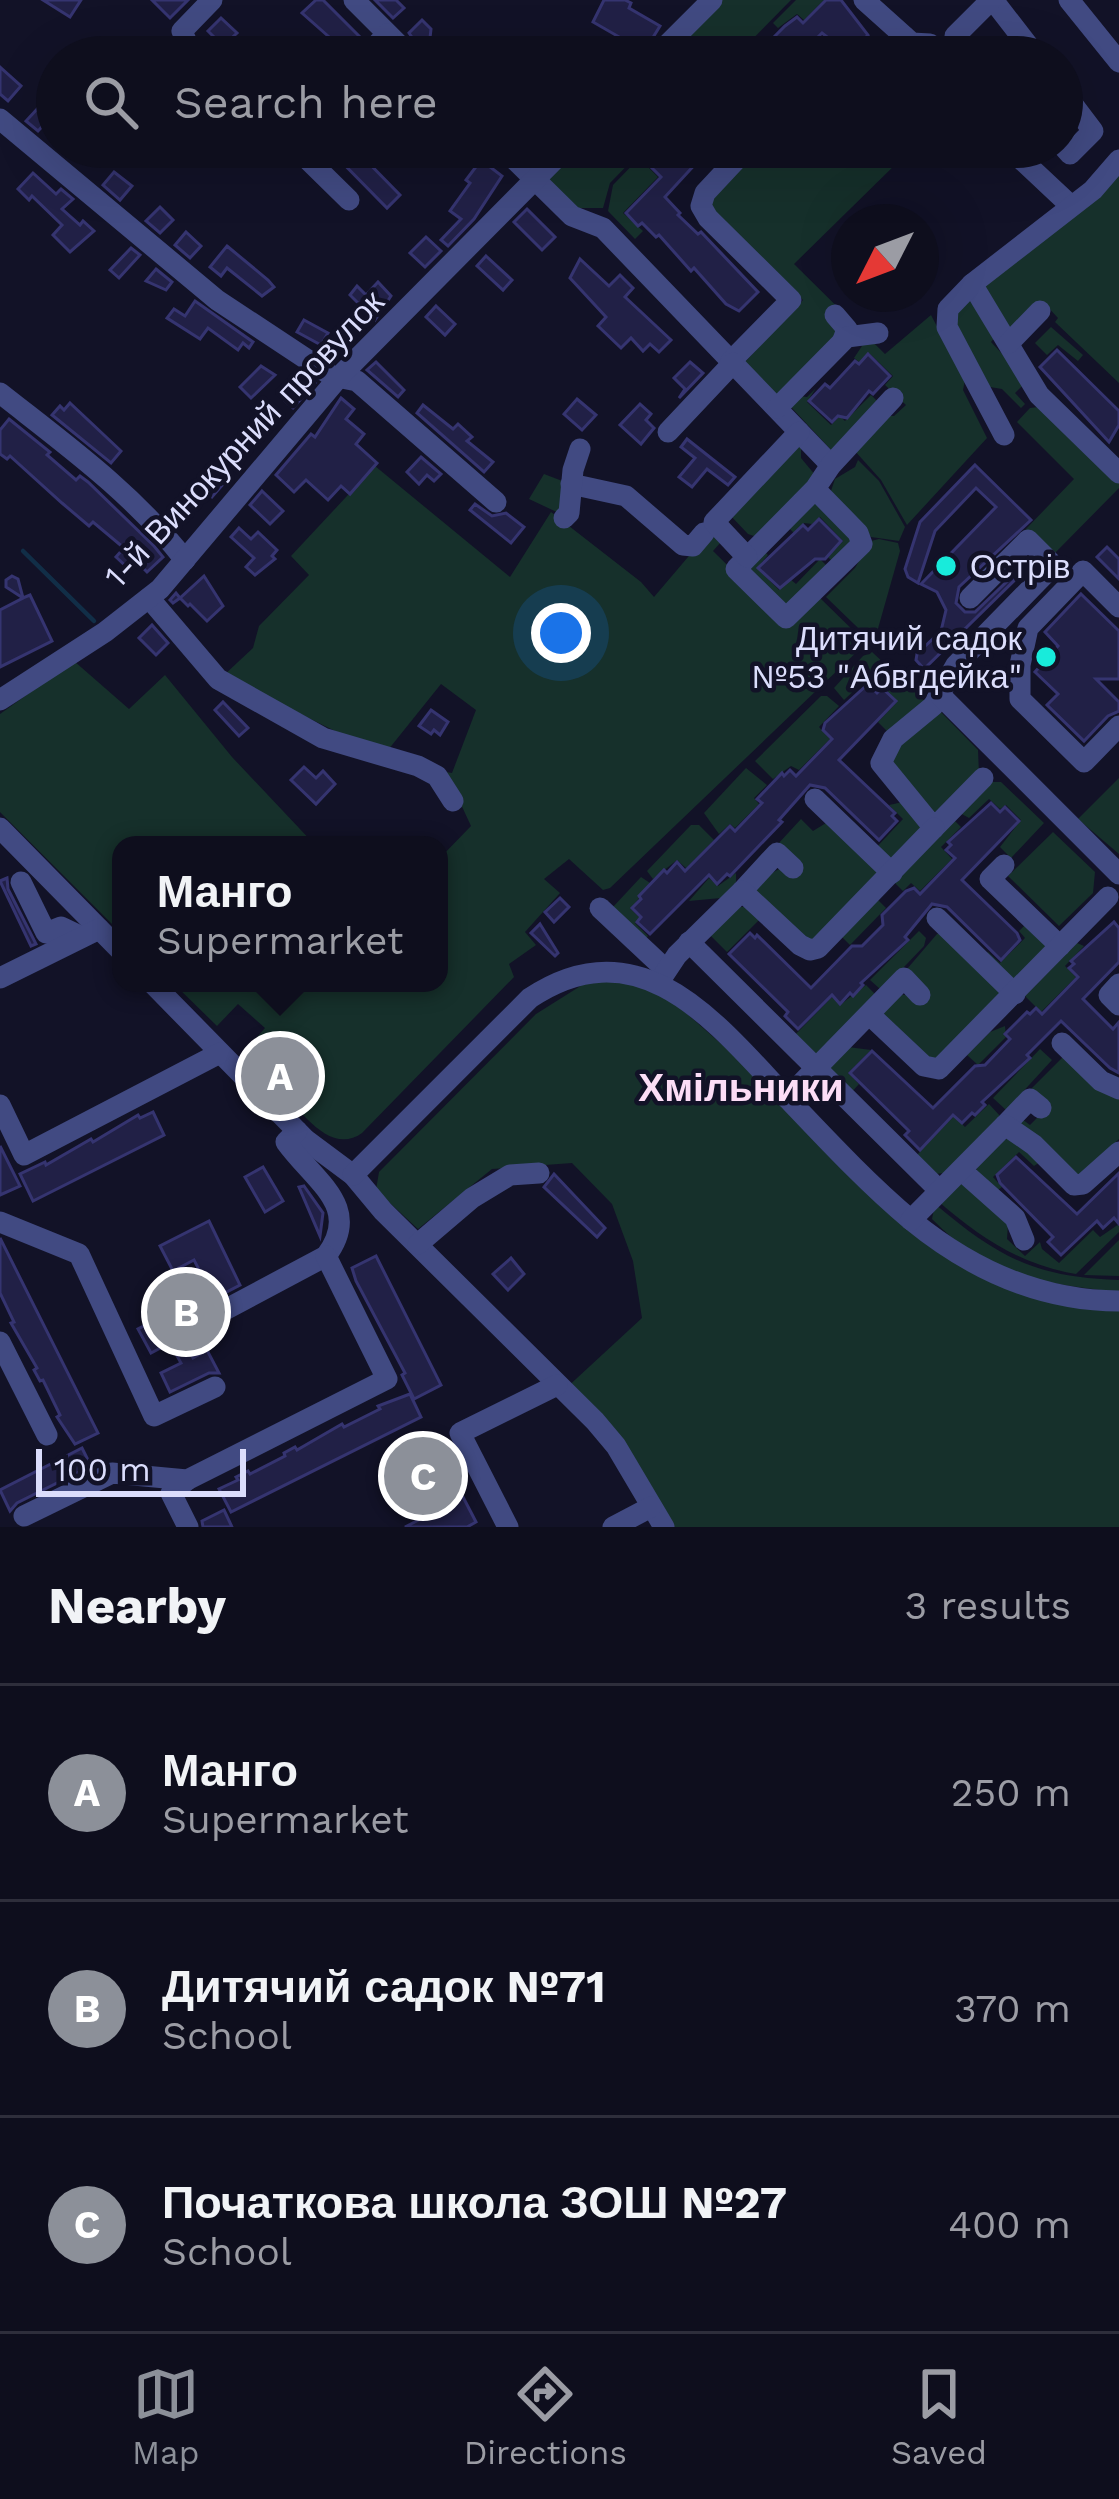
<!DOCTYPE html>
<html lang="en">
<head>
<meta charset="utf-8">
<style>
	:root { --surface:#0e0e1d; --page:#171726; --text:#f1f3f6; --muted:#9b9ca4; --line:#2e2e3b; --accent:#8c9099 }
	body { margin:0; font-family:"Work Sans",sans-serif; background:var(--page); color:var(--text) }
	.compass { position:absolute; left:831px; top:204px; width:108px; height:108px; border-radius:50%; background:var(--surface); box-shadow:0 12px 48px #0002; rotate:228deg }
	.scale { position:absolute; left:36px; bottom:30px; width:210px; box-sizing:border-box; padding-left:12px; border:6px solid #dbddfc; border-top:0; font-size:33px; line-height:42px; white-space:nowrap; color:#dbddfc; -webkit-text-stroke:9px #121227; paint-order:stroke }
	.you { position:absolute; left:561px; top:633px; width:42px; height:42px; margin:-30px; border:9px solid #fff; border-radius:50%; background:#1a73e8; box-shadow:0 0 0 18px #1a73e833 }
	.badge { display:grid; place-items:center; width:78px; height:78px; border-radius:50%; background:var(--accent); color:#fff; font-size:39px; font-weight:700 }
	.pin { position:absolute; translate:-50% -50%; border:6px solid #fff; box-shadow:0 3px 12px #0006 }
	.popup { position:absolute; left:112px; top:836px; width:336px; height:156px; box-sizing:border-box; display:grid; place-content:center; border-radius:24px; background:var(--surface); filter:drop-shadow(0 3px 9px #0005); font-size:39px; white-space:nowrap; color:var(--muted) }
	.popup b { font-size:45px; color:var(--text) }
	.popup::after { content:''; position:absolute; left:50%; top:100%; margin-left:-24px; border:24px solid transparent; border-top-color:var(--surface) }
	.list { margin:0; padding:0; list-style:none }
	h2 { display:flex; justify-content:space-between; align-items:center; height:156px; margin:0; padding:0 48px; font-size:51px }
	h2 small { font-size:39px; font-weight:400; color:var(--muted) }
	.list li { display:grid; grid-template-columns:78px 1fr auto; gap:36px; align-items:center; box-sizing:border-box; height:216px; padding:0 48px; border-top:3px solid var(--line) }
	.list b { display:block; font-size:45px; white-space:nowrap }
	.list p { margin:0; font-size:39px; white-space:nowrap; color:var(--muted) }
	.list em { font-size:39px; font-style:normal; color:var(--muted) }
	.icon { flex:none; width:66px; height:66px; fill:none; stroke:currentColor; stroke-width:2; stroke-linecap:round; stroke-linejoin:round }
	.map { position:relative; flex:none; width:1119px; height:1527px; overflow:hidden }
	.search { position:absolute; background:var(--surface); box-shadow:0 12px 48px #0002; left:36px; right:36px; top:36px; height:132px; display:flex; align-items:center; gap:30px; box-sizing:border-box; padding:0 42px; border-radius:66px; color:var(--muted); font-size:45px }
	.sheet { height:804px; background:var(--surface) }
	nav { display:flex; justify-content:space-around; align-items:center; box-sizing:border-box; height:168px; border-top:3px solid var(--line); background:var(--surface); font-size:33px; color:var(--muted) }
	nav a { display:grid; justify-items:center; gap:6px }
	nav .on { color:var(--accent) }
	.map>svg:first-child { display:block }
</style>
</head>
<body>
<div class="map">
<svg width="1119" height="1527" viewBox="0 0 1119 1527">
	<rect width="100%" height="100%" fill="#121227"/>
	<!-- green -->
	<g fill="#16302b">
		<path d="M717,0H791L735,57H663Z"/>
		<path d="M796,0H824L804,20L797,14L778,28L773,23Z"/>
		<path d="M576,147H645L610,183L603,208H574L548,183L550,174Z"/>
		<path d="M650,147H663L646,165L658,177L623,213L643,231L635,239L608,211L613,185Z"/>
		<path d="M757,147H892L902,158L794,264L885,354L931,315L965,380L963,390L987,438L907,525L881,480L854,450L886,416H894L906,405L885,385L893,376L869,353L859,362L854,358L862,346L843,331L776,396L745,362L803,300L716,217L711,206L716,189Z"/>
		<path d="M1119,170V383L1055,322L1058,318L1045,304L1013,332L984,291L986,283Z"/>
		<path d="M967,297L996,336L991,342L1024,377L1025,383L1015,393L1025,404L1021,408L1002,389L990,387C975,362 939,323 967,297Z"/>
		<path d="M1051,327L1083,355L1078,361L1058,345L1047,355L1035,343Z"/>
		<path d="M816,388L807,402L831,425L840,416L845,421L871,395L879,403L834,453L791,407L799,396L807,397Z"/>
		<path d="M1039,407L1119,481V488L1052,556L1025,530L1074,479L1017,422L1030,408Z"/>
		<path d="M801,445V458L816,476L757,537L748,534L729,514Z"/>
		<path d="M858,460L879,481L905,527L899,541L871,537L831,491L835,479L855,467Z"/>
		<path d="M375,466L510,577L551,512L641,582L654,597L711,530L721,542L713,551L786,623L820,598L863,640V646L610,888L603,890L569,859L544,879L560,893L525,932L536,945L509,964L514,977L362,1133C329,1157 298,1107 277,1085L289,1071L274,1060L264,1071L244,1052L265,1028L238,1004L217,1026L173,983H439V859L471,826L446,772L452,773L476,710L441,684L384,755L223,676L253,648L259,626L309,575L291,556Z"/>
		<path d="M544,474L565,482L563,515L529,499Z"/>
		<path d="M815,503L855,536L835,564L828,557L843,541L820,517L812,524L804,523L794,533L787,526Z"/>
		<path d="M879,539L898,543L900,551L877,632L889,644L882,651L826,597L855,568L871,541Z"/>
		<path d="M761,548L768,555L757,568L779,590L790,579L796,584L820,559L830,569L787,608L750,577V560Z"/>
		<path d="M872,652L928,704L891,735L878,722L897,702L882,686L877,691L868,683L861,684L844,700L834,688L863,656Z"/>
		<path d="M74,661L129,709L165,675L232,757L315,845H121V933L0,812V714Z"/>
		<path d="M821,696H827L839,706L819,727L830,739L799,770L791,766L773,779L755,761Z"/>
		<path d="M937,708L978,750L979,774L931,816L887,754Z"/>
		<path d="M746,768L767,785L754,798L759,804L735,828L730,824L719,834L704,813Z"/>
		<path d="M1119,778V854L1078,819Z"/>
		<path d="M987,782H1001L1044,823L1011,858L1000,847L1021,820L1006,805L1000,809L989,799L969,818L958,812Z"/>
		<path d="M903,802L924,824L891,865L874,850L903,819L889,805Z"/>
		<path d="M801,819L813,831L826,823L884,872L822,934L810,940L756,894L758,881L779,869L778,844Z"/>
		<path d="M954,820L961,827L941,847L952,859L920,891L911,883L903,891L894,882Z"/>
		<path d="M691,825H699L714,840L686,868L677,860L653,879L647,871Z"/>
		<path d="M1053,832L1095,872L1093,893L1059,926L1008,876Z"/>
		<path d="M736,873V882L721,898L689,901L709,878L718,886Z"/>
		<path d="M641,877L650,883L631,909L640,918L635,923L648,936L643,941L613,907Z"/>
		<path d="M877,899L886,908L850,945L841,936Z"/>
		<path d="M738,907H746L759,920L727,952L709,934Z"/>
		<path d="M1026,924L1050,946L1015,986L985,955L988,952L1000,963L1025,938L1019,931Z"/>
		<path d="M919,931L926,938L924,946L884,988H879L870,980Z"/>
		<path d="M937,934H941L1006,995L933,1061L883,1017L884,1002L898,994L905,995L907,969Z"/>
		<path d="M1077,943L1084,946L1065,966L1076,977L1041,1012L1025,996Z"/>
		<path d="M598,975L645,977L971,1263L1119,1301V1527H664L563,1391L642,1318L633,1261L612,1204L572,1163L492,1169L418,1229L376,1190L379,1172L536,1014Z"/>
		<path d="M866,985L875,994L817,1055L792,1038L832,997L840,1005Z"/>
		<path d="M1005,1026L1006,1037L978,1065L967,1055L990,1032Z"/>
		<path d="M848,1047L871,1050L848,1073L859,1084L849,1095L827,1066Z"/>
		<path d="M1040,1049L1052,1060L1006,1110L993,1098Z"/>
		<path d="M1063,1057L1119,1093V1139L1078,1179L1014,1124L1019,1117L1030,1125L1048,1107L1031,1089Z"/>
		<path d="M989,1104L1000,1116L944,1173L935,1174L915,1157L954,1116L965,1127Z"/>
		<path d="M1009,1138L1040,1162L1034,1166L1019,1152L993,1177L1002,1187L998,1190L976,1173C977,1159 996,1142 1009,1138Z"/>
		<path d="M962,1183L1008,1224L1007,1239L1025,1256L1040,1242L1042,1249L1059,1263L1093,1230L1100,1237L1119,1224V1232L1076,1274C1021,1265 979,1237 938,1201Z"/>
		<path d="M935,1204C999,1258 1035,1277 1119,1280V1292C1043,1284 988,1277 932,1219Z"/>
		<path d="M1119,1240V1276L1084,1275Z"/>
	</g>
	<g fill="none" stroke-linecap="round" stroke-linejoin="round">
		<!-- stream -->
		<path stroke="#112e47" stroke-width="4.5" d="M23,551L94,621"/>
	</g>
	<!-- building -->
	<g fill="#212046" stroke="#353470" stroke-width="3">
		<path d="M43,0H81L70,17Z"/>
		<path d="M152,0H188L170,18Z"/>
		<path d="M316,0H323L362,39L352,50L349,47L345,51L302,13Z"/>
		<path d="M375,0H396L404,8L393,18Z"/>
		<path d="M604,0H625L631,3L629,8L660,26L652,39L640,49L593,22Z"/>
		<path d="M826,0H841L868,35L849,54L822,33L798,57H764L770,52L765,46L785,26L797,17L803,23Z"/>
		<path d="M221,18L237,33L223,46L208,31Z"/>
		<path d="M422,20L431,29L430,38L453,57H426L409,33Z"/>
		<path d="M0,67L21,86L8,101L0,94Z"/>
		<path d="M40,106L51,117L38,131L26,121Z"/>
		<path d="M327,147H353L400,195L387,208Z"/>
		<path d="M667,147H711L665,197L680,213L678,215L698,234L701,232L758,292L739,311L726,304L694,268L691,271L659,235L656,237L642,223L638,226L626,213L661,177L652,168Z"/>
		<path d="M481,160L502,176L474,219L448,246L441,240L461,219L450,211L470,183L466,180Z"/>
		<path d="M114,172L132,186L120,200L103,185Z"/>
		<path d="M33,173L56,194L61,189L73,199L62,209L80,225L83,221L94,231L70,252L53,235L62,225L32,196L29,200L18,189Z"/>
		<path d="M160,207L173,220L160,233L146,221Z"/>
		<path d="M527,209L555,237L542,250L514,222Z"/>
		<path d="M186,232L201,246L190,258L175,245Z"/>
		<path d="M426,237L441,251L425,267L410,253Z"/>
		<path d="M227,246L268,280L274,287L262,296L227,268L221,276L210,267Z"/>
		<path d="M131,248L140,255L119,278L110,270Z"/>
		<path d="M486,256L512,280L503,290L477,266Z"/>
		<path d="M580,259L609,286L620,275L633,288L625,297L671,340L659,352L650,344L643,351L631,338L621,348L598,326L606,317L570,278Z"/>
		<path d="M156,269L172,282L166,290L146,281Z"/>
		<path d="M378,282L391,296L375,320L350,295L357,286L366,295Z"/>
		<path d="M195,301L253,342L249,348L243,343L238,350L208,328L200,339L167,318L174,309L185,316Z"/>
		<path d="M436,306L455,324L445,335L426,317Z"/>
		<path d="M304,320L328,333L321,345L297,332Z"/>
		<path d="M1057,350L1119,411V425L1109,442L1040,367Z"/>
		<path d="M868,354L890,376L873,394L869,391L847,418L838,416L832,422L809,401L825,384L830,388L855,361L859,364Z"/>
		<path d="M376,362L404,390L398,397L367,370Z"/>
		<path d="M690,362L703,373L679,398L685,389L674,378Z"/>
		<path d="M261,366L275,375L251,398L240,387Z"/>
		<path d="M304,376L315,383L293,408L285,401Z"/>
		<path d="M341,398L354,409L346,419L364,434L356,444L377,463L350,494L341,486L328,500L306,480L294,492L276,475L311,434L315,437Z"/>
		<path d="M577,399L596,415L582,430L564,414Z"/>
		<path d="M70,403L121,451L111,463L52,415L60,406L64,410Z"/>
		<path d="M640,404L651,414L646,420L654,428L641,444L620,425Z"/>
		<path d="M423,405L453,429L458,424L472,437L467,441L493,462L484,472L417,413Z"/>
		<path d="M9,419L50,452L47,455L76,480L80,476L88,482L154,546L163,557L147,572L136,561L129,569L116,557L124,548L93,522L89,526L62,503L10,456L7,459L0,454V430Z"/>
		<path d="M687,439L735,477L728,485L707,469L692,487L679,477L695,458L681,447Z"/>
		<path d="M421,457L441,474L434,481L427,475L419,484L407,472Z"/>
		<path d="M975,465L1031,520L959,587L956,603L965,612H975L1021,568L1024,571L924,669L916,660L917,654L941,631L946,610L937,592L921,584L996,507L976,488L935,531L918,583L908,577L905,569L920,522Z"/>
		<path d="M210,469L225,482L212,497L197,484Z"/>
		<path d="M262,491L283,511L270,524L250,505Z"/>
		<path d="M475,504L492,516L506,513L524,527L511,543L470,510Z"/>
		<path d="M819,519L841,541L825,559H815L780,588L758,568L803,525L808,530Z"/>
		<path d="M239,528L251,539L258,532L277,550L272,556L275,559L255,575L246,567L254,558L231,537Z"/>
		<path d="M1107,547L1119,559V579L1097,557Z"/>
		<path d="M12,576L18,579L23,598L30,595L52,641L0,667V610L23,598L6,587V580Z"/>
		<path d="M204,576L223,606L207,621L190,604L188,606L180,598L173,603L170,600L176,593L180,598Z"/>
		<path d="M1081,594L1119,631V679H1096L1119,702V711L1108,716L1084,741L1047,705L1058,694L1035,672L1058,646L1045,632Z"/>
		<path d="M152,625L168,643L156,655L139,638Z"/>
		<path d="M868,684L877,693L882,688L896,701L839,760L895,813L892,816L897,821L879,840L825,788L810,785L779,820L782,822L730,876L727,874L717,884L709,875L650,934L637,922L641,917L632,908L641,899L639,896L664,870L667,873L677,862L685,871L730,826L735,831L762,803L757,799L782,773L784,776L790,770L796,776L832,739L823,730L825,723Z"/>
		<path d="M223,702L248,728L239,736L215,710Z"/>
		<path d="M431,710L448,722L440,735L434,730L431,734L419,726Z"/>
		<path d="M304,767L316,778L323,771L335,784L316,804L291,780Z"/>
		<path d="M991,803L1000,812L1005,807L1019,821L962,880L1017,933L1020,940L1001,960L947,907L932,904L905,937L908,940L861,983L863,985L853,996L850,993L840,1004L832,995L798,1029L785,1016L788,1012L729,954L750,933L755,938L757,935L811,988L852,946H862L883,925L882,915L906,891L914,888L920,894L955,858L946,850L951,845L948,842Z"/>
		<path d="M7,878L8,889L36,944L31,946L0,881Z"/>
		<path d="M560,898L569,907L554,922L545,912Z"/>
		<path d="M1114,922L1119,928V962L1083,999L1113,1029L1119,1022V1073L1110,1068L1061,1021L1027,1055L1030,1058L982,1102L985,1105L975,1115L972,1113L962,1123L953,1115L920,1150L905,1135L909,1131L850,1073L872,1051L933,1108L975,1066L985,1065L1010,1039L1005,1034L1027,1012L1030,1014L1036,1008L1042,1014L1078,977L1069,968L1074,964L1071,961Z"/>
		<path d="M540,924L558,953L555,956L531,933Z"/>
		<path d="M153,1112L164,1135L33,1201L20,1174L45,1162L46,1165L91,1139L93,1142L138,1115L140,1118Z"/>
		<path d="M0,1146L20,1186L0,1195Z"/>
		<path d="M1016,1157L1077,1214L1119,1173V1224L1114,1218L1103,1228L1097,1221L1061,1255L1048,1242L1053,1237L1000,1183L997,1175Z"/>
		<path d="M263,1167L283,1201L265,1212L245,1177Z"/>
		<path d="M554,1174L605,1228L597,1237L544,1187Z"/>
		<path d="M304,1186L323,1213L320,1236L299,1187Z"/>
		<path d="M209,1221L240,1285L196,1308L189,1319L193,1331L182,1336L193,1358L207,1350L219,1373H209L170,1392L161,1373L181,1363L170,1343L151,1353L138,1329L184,1305L178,1294L205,1281L194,1260L173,1271L160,1246Z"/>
		<path d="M0,1238L98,1433L75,1444L57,1417L60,1415L43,1380L40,1381L34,1370L37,1368L11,1323L14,1322L0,1293Z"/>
		<path d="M376,1256L441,1385L414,1399L402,1375L405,1373L356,1281L352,1268Z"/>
		<path d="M511,1258L524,1274L508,1290L493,1274Z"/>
		<path d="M410,1394L421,1417L231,1512L219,1489L238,1480L236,1477L248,1471L250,1474L285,1456L284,1453L295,1447L297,1450L342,1424L344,1427L380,1409L378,1406Z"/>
		<path d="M82,1448L91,1466L17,1503L10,1511L0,1490Z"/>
		<path d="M463,1497L476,1522L467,1527H405Z"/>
		<path d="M224,1510L232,1527H203L202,1521Z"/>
	</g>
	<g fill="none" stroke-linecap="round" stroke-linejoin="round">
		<!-- minor -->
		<g stroke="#414a82" stroke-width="21">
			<path d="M354,0L411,57"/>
			<path d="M864,0L912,43L930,44L943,57"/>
			<path d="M993,0L1037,57"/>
			<path d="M1069,0L1119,62"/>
			<path d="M199,57L190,50L182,31L212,0"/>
			<path d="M365,57L387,34"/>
			<path d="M655,57L712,0"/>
			<path d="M884,57L904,36"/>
			<path d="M975,57L955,36L991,0"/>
			<path d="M1062,90L1093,131L1070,154L1062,145"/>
			<path d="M0,119L217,300L332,376L357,381L496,502"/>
			<path d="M295,147L349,200"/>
			<path d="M502,147L572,216L603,228L831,465"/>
			<path d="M1008,147L1070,205"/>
			<path d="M972,284L1039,395L1119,473"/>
			<path d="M835,315L847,329L843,340"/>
			<path d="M1009,343L1040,311"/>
			<path d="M731,361L791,300L708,218L701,206L705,193L748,147"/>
			<path d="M0,393C66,445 133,493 185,560"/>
			<path d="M777,408L847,337L878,333"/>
			<path d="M668,432L733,363"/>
			<path d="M1004,435L947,327L948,309L972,284L1093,190L1119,160"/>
			<path d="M571,484L626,496L683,545L693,546L704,533"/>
			<path d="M815,489L858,533L862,544L786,618L736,569L815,489L831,465L893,398"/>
			<path d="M564,518L569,513L573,470L580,449"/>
			<path d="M747,557L714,522L799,432"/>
			<path d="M149,598L218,679L323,738L418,766L437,776L453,801"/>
			<path d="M970,598L1028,540L1050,562L1045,574L956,665L933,706L893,739L881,763L934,828L983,778"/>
			<path d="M1119,607L1083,571L1028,628L1020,665V699L1084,762L1119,726"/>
			<path d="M939,694L1119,874"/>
			<path d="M0,700L105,632L160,589L339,377L567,147"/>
			<path d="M815,799L892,873"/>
			<path d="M0,828L121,951"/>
			<path d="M1004,865L990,879L1060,946"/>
			<path d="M21,882L46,933L61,927L82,937"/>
			<path d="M742,891L777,853L793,868"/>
			<path d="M600,908L664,968"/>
			<path d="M937,918L1015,994"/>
			<path d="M689,942L939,1190"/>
			<path d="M0,978L99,929"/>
			<path d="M659,982L677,955L742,891L800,945L810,950L818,948L934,828"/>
			<path d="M152,983L306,1140L353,1175L383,1211L595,1421L616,1446L664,1527"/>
			<path d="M1119,984L1109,995L1119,1005"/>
			<path d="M870,1015L924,1066L939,1069L1108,897"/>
			<path d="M1062,1043L1101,1081L1119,1089"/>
			<path d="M787,1098L904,978L920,995"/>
			<path d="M0,1105L24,1155L220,1053"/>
			<path d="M1005,1125L1030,1099L1041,1108"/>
			<path d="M961,1170L1015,1218L1024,1240"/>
			<path d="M353,1175L530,998C641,924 717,1024 788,1099C827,1140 868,1184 911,1220C972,1270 1040,1301 1119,1301"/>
			<path d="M911,1220L1005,1125L1034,1145L1074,1185L1083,1184L1119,1152"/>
			<path d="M0,1222L79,1254L154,1416L215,1387"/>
			<path d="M418,1244L472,1198L510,1175L539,1173"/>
			<path d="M204,1321L326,1256C363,1207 315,1182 286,1142L297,1131"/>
			<path d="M0,1342L47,1435"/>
			<path d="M187,1480L171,1493L188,1527"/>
			<path d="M24,1516L112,1473L187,1480L387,1379L326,1256"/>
			<path d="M508,1527L460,1433L557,1385"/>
			<path d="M613,1527L651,1507"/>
		</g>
	</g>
	<!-- markers -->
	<g fill="#18ebdb" stroke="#121227" stroke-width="4.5">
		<circle cx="946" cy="566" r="12"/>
		<circle cx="1046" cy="657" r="12"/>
	</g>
	<g text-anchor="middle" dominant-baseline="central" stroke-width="9" stroke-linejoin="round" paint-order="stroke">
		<!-- street labels -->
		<g font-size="33" fill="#dbddfc" stroke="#121227">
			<text transform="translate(244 439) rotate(-47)">1-й Винокурний провулок</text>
		</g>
		<!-- poi labels -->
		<g font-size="33" fill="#dbddfc" stroke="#121227" text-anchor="start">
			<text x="970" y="566">Острів</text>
			<text x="1022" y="638" text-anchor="end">Дитячий садок<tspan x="1022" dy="38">№53 "Абвгдейка"</tspan></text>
		</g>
		<!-- quarter labels -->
		<g font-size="39" font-weight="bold" fill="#fcddf6" stroke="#121227">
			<text x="741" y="1087">Хмільники</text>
		</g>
	</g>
</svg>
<svg class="compass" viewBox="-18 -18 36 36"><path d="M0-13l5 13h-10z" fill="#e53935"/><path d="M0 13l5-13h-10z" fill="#9b9ca4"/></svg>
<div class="scale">100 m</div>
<div class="you"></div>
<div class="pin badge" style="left:280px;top:1076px">A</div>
<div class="popup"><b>Манго</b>Supermarket</div>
<div class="pin badge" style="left:186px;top:1312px">B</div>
<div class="pin badge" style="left:423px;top:1476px">C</div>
<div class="search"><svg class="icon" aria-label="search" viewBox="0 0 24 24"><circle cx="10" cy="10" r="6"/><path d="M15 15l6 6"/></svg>Search here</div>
</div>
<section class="sheet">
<h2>Nearby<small>3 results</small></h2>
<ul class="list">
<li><span class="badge">A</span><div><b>Манго</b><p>Supermarket</p></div><em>250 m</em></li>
<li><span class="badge">B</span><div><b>Дитячий садок №71</b><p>School</p></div><em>370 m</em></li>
<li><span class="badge">C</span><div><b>Початкова школа ЗОШ №27</b><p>School</p></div><em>400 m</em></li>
</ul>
</section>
<nav>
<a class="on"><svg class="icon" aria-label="map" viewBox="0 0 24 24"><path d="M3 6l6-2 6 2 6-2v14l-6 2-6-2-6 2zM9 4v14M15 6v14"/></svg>Map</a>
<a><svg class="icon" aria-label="directions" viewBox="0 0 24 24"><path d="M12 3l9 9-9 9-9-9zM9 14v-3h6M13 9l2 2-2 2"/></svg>Directions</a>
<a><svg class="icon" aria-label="saved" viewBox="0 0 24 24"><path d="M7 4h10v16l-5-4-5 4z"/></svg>Saved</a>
</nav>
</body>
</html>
